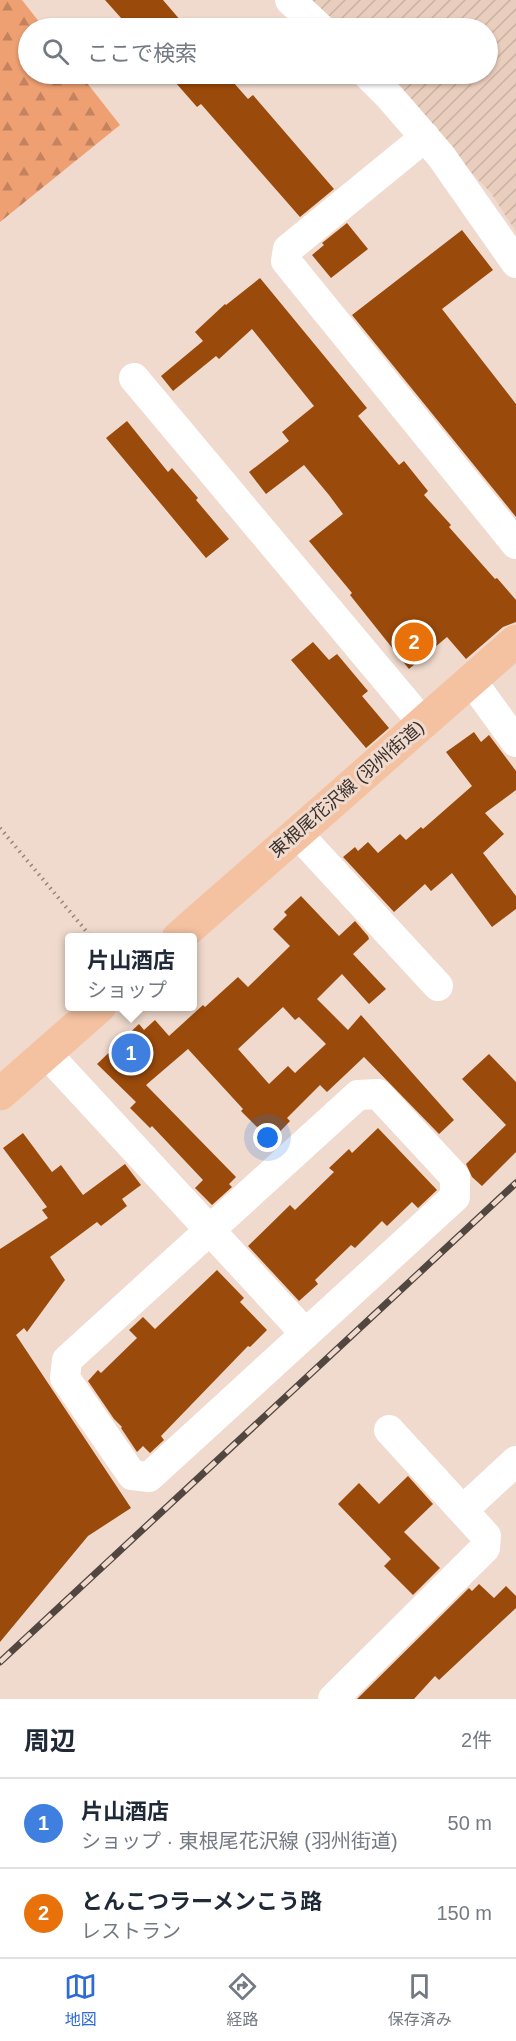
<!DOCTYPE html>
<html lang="ja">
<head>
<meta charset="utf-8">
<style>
	:root { --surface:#fff; --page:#f2f2f3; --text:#1f2937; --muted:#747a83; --line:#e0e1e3; --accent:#2e6bd9 }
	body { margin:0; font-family:Helvetica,"Noto Sans JP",sans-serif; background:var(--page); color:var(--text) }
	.you { position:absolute; left:268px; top:1138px; width:21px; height:21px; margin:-15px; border:4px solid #fff; border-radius:50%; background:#1a73e8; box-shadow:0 0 0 9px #1a73e833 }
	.badge { display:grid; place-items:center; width:39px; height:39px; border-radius:50%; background:var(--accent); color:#fff; font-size:20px; font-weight:700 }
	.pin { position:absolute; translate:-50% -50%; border:3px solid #fff; box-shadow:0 2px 6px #0006 }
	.popup { position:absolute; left:65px; top:933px; width:132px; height:78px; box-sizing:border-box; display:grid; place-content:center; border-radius:6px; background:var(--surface); filter:drop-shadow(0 2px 4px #0005); font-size:20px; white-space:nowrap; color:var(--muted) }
	.popup b { font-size:22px; color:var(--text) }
	.popup::after { content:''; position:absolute; left:50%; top:100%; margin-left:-12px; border:12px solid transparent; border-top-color:var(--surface) }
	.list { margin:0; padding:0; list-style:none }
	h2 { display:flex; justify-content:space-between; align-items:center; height:78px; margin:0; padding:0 24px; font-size:26px }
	h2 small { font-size:20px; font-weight:400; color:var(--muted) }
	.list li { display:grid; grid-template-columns:39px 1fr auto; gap:18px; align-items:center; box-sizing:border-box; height:90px; padding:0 24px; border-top:2px solid var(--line) }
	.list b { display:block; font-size:22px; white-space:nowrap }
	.list p { margin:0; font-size:20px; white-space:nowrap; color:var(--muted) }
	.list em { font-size:20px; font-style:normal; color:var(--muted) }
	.icon { flex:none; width:33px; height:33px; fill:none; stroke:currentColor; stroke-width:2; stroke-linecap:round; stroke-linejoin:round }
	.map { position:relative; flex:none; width:516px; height:1699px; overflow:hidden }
	.search { position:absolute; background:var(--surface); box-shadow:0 2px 4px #0004; left:18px; right:18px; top:18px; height:66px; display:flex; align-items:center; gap:15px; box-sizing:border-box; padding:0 21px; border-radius:33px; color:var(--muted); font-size:22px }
	.sheet { height:258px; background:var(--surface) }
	nav { display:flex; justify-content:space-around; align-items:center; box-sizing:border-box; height:84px; border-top:2px solid var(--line); background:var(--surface); font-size:16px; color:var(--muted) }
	nav a { display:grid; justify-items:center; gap:3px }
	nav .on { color:var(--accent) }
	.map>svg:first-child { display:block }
</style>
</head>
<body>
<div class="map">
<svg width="516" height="1699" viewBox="0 0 516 1699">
	<defs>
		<pattern id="industrial-furrows" width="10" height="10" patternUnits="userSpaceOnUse" patternTransform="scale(1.5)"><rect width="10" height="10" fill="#eacebd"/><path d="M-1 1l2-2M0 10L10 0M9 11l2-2" fill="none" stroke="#c9b1a3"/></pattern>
		<pattern id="forest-firs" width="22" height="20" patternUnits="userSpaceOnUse" patternTransform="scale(1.5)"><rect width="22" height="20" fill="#eea072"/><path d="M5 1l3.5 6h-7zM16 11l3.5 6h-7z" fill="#c2835e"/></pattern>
	</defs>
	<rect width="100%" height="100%" fill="#f0dacd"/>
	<!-- industrial -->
	<path fill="url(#industrial-furrows)" d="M305,0H516V232L491,193L376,74H488V28H332Z"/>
	<!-- forest -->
	<path fill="url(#forest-firs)" d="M0,0H22L44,28H28V74H80L120,125L0,222Z"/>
	<!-- building -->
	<g fill="#9a4a0a" fill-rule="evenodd">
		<path d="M105,0H163L187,28H130Z"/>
		<path d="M168,74H226L248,99L253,95L334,189L300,217L201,104L197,107Z"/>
		<path d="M347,223L368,249L331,278L312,255L324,245L322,243Z"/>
		<path d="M462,230L493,270L442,309L516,404V517L352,315Z"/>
		<path d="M260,278L367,408L358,416L399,465L404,461L428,491L424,495L451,525L449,527L495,579L497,578L516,600V622L503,627L466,659L447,637L409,669L350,595L352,593L309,541L343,514L329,495L304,465L266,494L249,472L289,441L282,432L314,406L252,329L219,359L216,356L173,391L161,376L203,341L195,332L225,304L226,305Z"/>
		<path d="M127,421L168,472L172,468L198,498L196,500L229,539L206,558L106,438Z"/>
		<path d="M313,642L329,660L337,654L368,691L362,696L389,728L366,748L291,660Z"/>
		<path d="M474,732L481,742L489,735L516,771V790L485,813L504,834L483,853L516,896V909L492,927L452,873L431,891L425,884L394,912L343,857L355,847L358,851L368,842L378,853L400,834L406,840L421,827L423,829L472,786L446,752Z"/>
		<path d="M301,896L339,936L355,921L368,936L369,939L353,954L386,989L369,1004L342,974L317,999L348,1030L361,1015L454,1120L439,1134L364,1057L327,1092L320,1085L287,1118L290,1121L271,1141L241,1111L243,1109L188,1049L146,1085L236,1177L229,1184L232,1187L212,1205L195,1188L203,1180L152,1126L150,1128L130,1108L136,1102L97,1064L139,1024L144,1030L155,1020L169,1036L203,1005L205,1007L238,977L248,987L290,946L273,929L287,915L284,912ZM283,1007L295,1020L299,1017L326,1044L295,1073L288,1066L269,1084L238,1049Z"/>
		<path d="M489,1054L516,1082V1152L482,1186L472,1177L466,1164L506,1125L462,1079Z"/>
		<path d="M378,1128L437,1190L418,1208L412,1202L387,1226L382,1221L355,1248L351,1245L315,1280L318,1284L299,1301L248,1246L290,1205L295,1210L334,1172L329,1168L349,1149L352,1153Z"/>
		<path d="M23,1133L52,1172L61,1165L83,1195L125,1164L141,1185L122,1199L127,1206L101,1226L97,1222L50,1257L65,1280L27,1332L24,1328L16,1335L131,1508L88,1536L0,1642V1249L48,1218L42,1210L47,1207L3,1148Z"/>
		<path d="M217,1270L244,1298L240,1302L267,1330L250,1347L248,1346L161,1436L164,1440L150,1453L143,1446L137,1452L121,1428L122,1427L114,1419L88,1381L98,1370L101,1373L137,1338L129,1330L143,1317L155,1329Z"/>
		<path d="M408,1476L433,1504L404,1532L440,1568L413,1595L384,1566L391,1559L338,1504L359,1483L379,1504Z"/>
		<path d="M479,1584L494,1598L506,1586L516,1596V1608L439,1680L435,1676L414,1699H357L469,1588L472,1591Z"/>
	</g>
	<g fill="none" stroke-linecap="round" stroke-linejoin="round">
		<!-- path -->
		<path stroke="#96867d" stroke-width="4" stroke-dasharray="1.5 4.5" stroke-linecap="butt" d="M0,828L92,938"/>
		<!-- minor -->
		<g stroke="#fff" stroke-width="30">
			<path d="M290,0L320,28"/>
			<path d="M367,74L389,96L441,156L516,263"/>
			<path d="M425,137L288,249L286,261L516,544"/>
			<path d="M134,378L423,723"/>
			<path d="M471,680L516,742"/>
			<path d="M297,833L438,986"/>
			<path d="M47,1054L305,1333"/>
			<path d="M378,1094L455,1177V1197L149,1477L132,1475L65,1378L67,1360L358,1095Z"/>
			<path d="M463,1510L516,1461"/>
			<path d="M333,1699L485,1548L486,1536L389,1430"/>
		</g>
		<!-- major -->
		<g stroke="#f4c1a1" stroke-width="33">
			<path d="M178,938L516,641"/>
			<path d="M0,1094L100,1006"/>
		</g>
		<!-- rail casing -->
		<g stroke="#514640" stroke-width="7">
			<path id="rail" d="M0,1662L516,1183"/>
		</g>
		<!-- rail -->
		<use href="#rail" stroke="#f0dacd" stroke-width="4.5" stroke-dasharray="14" stroke-linecap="butt"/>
	</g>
	<g text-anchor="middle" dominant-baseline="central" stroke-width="6" stroke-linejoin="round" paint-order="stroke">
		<!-- street labels -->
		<g font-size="18" fill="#39302b" stroke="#f0dacd">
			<text transform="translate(347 789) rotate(-41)">東根尾花沢線 (羽州街道)</text>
		</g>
	</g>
</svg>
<div class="you"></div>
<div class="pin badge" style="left:131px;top:1053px;background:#3f7fe0">1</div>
<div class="popup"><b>片山酒店</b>ショップ</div>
<div class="pin badge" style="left:414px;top:642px;background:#e8710a">2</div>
<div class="search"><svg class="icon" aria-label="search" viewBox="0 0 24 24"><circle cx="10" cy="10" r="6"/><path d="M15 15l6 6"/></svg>ここで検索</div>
</div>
<section class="sheet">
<h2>周辺<small>2件</small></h2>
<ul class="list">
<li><span class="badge" style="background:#3f7fe0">1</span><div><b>片山酒店</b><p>ショップ · 東根尾花沢線 (羽州街道)</p></div><em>50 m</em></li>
<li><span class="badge" style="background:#e8710a">2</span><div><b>とんこつラーメンこう路</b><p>レストラン</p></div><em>150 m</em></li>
</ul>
</section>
<nav>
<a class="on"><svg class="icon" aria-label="map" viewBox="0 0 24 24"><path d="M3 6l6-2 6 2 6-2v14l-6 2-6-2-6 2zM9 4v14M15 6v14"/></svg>地図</a>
<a><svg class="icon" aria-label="directions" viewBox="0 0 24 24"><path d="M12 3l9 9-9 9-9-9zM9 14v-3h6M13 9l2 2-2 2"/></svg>経路</a>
<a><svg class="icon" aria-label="saved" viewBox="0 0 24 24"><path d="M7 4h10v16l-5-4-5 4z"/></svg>保存済み</a>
</nav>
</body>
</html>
